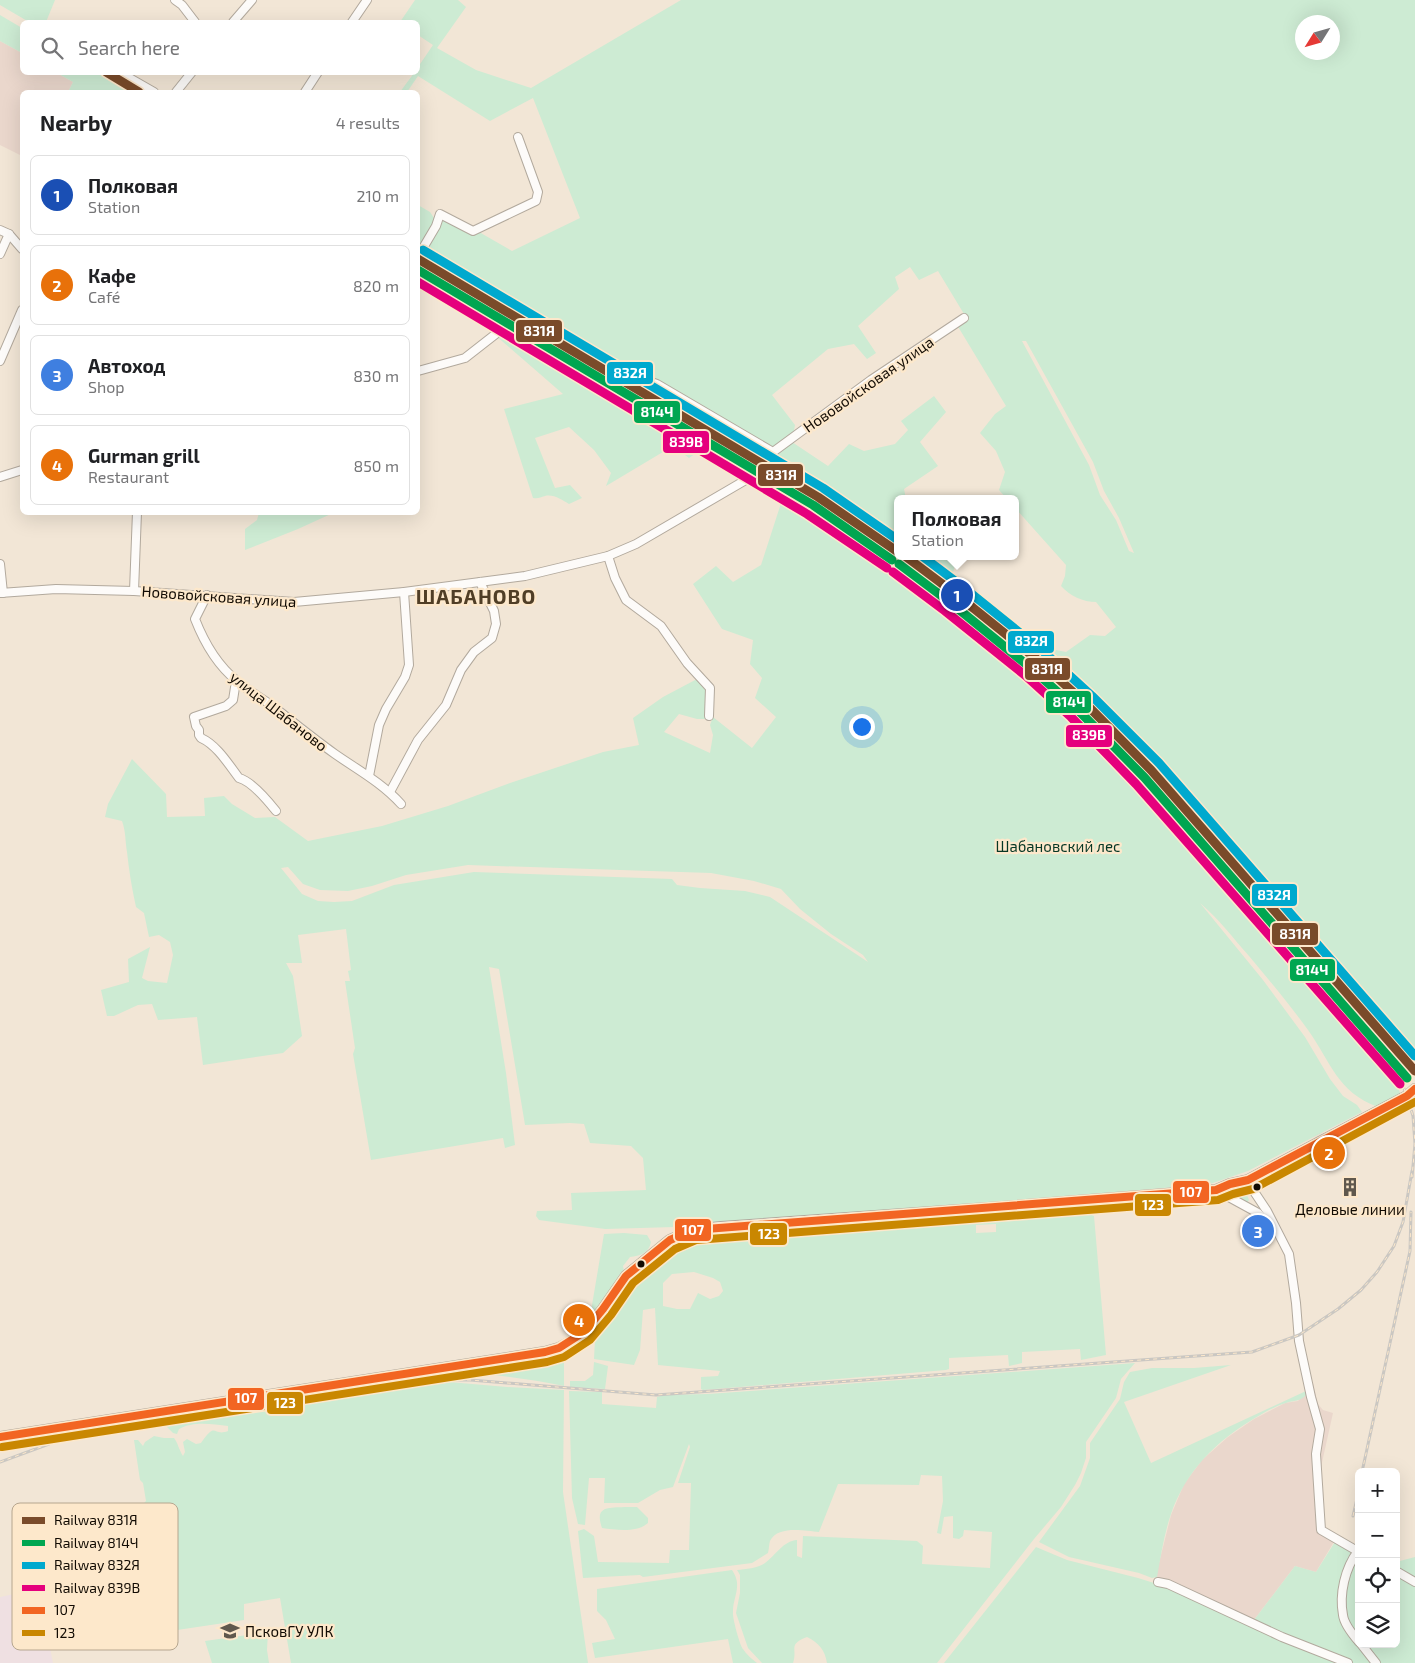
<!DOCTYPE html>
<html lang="en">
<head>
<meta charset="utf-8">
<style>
	:root { --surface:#fff; --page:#f2f2f2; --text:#202124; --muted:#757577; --line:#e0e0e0; --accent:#b45309 }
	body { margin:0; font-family:"Exo 2",sans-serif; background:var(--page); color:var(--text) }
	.controls { position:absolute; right:15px; bottom:15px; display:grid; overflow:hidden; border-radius:8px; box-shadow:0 5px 20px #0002 }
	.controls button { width:45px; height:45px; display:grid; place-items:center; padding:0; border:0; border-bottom:1px solid var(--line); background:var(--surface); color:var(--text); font:25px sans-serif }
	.compass { position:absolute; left:1295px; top:15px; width:45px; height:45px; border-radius:50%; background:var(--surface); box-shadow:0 5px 20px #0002; rotate:233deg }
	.you { position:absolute; left:861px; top:726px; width:18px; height:18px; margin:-12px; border:4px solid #fff; border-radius:50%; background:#1a73e8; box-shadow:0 0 0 8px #1a73e833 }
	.badge { display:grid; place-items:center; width:32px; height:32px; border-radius:50%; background:var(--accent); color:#fff; font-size:16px; font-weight:700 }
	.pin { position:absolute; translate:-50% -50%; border:2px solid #fff; box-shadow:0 1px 5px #0006 }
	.popup { position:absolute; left:894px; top:495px; width:125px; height:65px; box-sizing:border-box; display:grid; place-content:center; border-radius:8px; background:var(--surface); filter:drop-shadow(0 1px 4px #0005); font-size:16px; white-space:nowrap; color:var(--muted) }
	.popup b { font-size:19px; color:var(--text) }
	.popup::after { content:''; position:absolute; left:50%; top:100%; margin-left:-10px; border:10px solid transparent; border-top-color:var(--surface) }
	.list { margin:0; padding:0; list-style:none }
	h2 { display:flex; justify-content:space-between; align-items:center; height:65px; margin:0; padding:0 20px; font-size:21px }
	h2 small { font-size:16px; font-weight:400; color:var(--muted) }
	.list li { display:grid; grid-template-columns:32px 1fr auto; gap:15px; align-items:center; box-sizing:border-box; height:80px; margin:0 10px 10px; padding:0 10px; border:1px solid var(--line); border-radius:8px }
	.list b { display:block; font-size:19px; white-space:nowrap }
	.list p { margin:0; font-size:16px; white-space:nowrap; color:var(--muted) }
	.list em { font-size:16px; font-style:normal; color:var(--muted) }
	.icon { flex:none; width:28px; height:28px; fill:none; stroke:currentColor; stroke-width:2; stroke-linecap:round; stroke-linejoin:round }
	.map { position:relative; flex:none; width:1415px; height:1663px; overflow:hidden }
	.search { position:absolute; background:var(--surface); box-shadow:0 5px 20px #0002; left:20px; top:20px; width:400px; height:55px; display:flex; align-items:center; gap:12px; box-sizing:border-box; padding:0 18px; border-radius:8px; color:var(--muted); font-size:19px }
	.panel { position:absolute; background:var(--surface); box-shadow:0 5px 20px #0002; left:20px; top:90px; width:400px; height:425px; border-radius:8px }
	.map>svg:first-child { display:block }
</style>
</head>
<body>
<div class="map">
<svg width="1415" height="1663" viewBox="0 0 1415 1663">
	<rect width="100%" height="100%" fill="#f2e6d6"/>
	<!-- commercial -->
	<g fill="#ead7cc">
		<path d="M0,41L22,53V72L57,73L73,82L68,92H22V156L0,145Z"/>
		<path d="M1313,1383L1318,1404L1323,1410L1333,1413L1321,1467L1324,1528L1338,1535L1316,1572L1295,1566L1254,1620L1154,1583L1171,1515L1184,1484L1202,1460L1228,1437L1254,1419L1285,1403L1298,1401Z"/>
	</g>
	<!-- medical -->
	<path fill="#efe0e2" d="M88,1542L104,1641L50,1648L53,1663H0V1597L29,1591L23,1554Z"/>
	<!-- green -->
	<g fill="#cdebd3" fill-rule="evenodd">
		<path d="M0,0H55L46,22H29L0,5Z"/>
		<path d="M415,0H458L466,7L437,48L476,70L531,88L681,0H1415V1066C1381,1027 1348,987 1314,949C1284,914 1252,880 1220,845C1198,821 1178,796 1156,772C1082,691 998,619 909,556H958L951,579L1034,646L1037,637L1051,649L1066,652L1090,635L1105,636L1116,627L1096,602C1083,602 1070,596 1061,586L1065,576L1066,565L1016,509V499H1007L999,490L1005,472L996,451L980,433L995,414L1006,406L957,325L964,314L938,271L919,280L910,267L895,277L899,289L858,326L876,353L867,359L854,344L828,349L772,395L795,425L792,442L828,466L849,444L864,451L895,444L908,430L901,421L934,396L946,412L920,442L938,466L904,489L906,499H898V549L873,530L819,494L418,255V205L430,212L436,221L442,218L479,232L512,251L580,218L533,98L490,121L418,76L407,92H400L414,73L418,72V67L433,45L418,35V22H400ZM1302,22H1332V52H1302ZM1022,341H1026L1093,462L1104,491L1119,518L1134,553L1129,551L1116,520L1100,495L1089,465ZM620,368L649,377L772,448L657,386L617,374Z"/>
		<path d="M0,15L22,28V53L0,41Z"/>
		<path d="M57,73H99L134,92H84L82,90L81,92H68L73,82Z"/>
		<path d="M418,262L662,409L704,439L866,542L931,588L985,630L1055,690L1141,778L1197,844L1199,843L1273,919L1360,1016L1385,1057L1401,1095L1378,1107C1337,1092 1331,1062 1308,1030C1290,1005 1269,980 1249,956C1233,938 1219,919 1200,903L1263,980L1305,1037L1330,1079L1343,1096L1357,1105L1362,1112L1248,1171L1210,1184L952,1206L675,1227L605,1229L539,1220L536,1216L537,1211L572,1210L571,1193L646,1190L643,1158L631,1146L590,1143L584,1124L570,1123L525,1125L499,969L489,967L506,1073L515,1145L505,1148L503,1138L371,1160L353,1054L355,1048L345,981H350L348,971L351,970L346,929L298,935L302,963H286L293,976L302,1036L283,1053L203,1065L197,1017L158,1020L152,1004L138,1005L114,1016H107L101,990L129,982L128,959L150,947L142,978L148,981L167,983L173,955L170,942L159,935L149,937L144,913L136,907C132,889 129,871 127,852C125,841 126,832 122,821L105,817L108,804L132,759L166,794L167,817L205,816L204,798L224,796L232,804L255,818L275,817L308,841L382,826L448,806L510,783L603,752L639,745L633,718L663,697L697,679L707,691V712L705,719H697L679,714L664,732L710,753L713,735L710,725L713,717L752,748L776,717L755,698L762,678L750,664L753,640L722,629L693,584L716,566L733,582L761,565L784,494L709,444L689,458L673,446L606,486L611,473L594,450L569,427L535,438L555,488L570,485L582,498L569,504C562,500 554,494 545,496C540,497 539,499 533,498L504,409L563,394L488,329L418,287ZM468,865L711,873L754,881L781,889L800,909L831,934L863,955L868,962L770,897L745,891L700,888L677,885L672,879L474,872L394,885L352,901L334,902L318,901L302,894L281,868L288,867L303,884L320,890L348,891L372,886L406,875Z"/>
		<path d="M259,513V512L333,513L298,529L245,550V529L257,520Z"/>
		<path d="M1238,1188C1244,1190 1247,1194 1249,1200L1247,1203L1235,1199L1232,1194L1234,1190Z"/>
		<path d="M1075,1209L1094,1216L1106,1355L1081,1360L1080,1349L1022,1352V1363L1009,1366L1008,1355L949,1358V1369L946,1370L703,1390L701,1389V1377L718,1376L720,1371L658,1365L655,1308L643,1310L640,1350L634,1365L594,1359L595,1339L592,1332L599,1328L608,1313L614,1301L624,1290L631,1278L683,1239L696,1234L999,1212L1004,1213ZM996,1224V1232L976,1233V1225ZM694,1272L713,1278L720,1282L723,1291L719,1296L710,1299L698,1293L690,1309H677L663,1306V1283L672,1274Z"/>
		<path d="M624,1233L647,1235L651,1242C649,1253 640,1256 630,1257L623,1266L624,1271L616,1280L615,1285L597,1313L591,1311L604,1234Z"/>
		<path d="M549,1355L564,1359V1386C525,1378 486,1373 446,1372Z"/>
		<path d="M594,1362L608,1366L605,1389L570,1387V1381H585L593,1375Z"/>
		<path d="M1135,1363L1121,1379L1116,1398L1086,1442V1458L1081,1473L1075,1485L1061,1507L1034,1539L937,1663H827C825,1650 819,1643 807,1637C787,1645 798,1648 793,1663H762L748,1648L736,1613L740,1593V1575L737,1570C746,1569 758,1568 765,1563C776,1555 783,1541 797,1540V1556L802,1558L803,1536L917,1541L923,1546L922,1564L990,1568L992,1532L964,1530L963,1536L959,1539L953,1538V1516L944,1517L941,1534L937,1533L943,1501L942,1476L921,1475L919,1485L838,1484L819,1532C805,1531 778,1525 770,1541C769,1544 769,1549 768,1553L752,1563L643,1577L640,1575L583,1578L578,1531L584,1529L594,1536L598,1562L669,1563L670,1550H689L691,1483H678L690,1447L689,1444L673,1487L660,1490L638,1503H604L605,1478H589L585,1525L578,1524L572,1498L569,1391L602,1392V1404L656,1408L657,1397L664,1395L708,1394Z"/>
		<path d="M1231,1365L1124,1402L1151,1463L1306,1391V1395C1300,1402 1294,1400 1286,1403C1275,1406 1264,1413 1255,1418C1216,1441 1186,1471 1171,1514C1164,1534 1161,1556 1157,1577L1152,1578L1139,1573L1069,1557L1039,1542L1080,1486L1090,1458V1443L1120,1399L1124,1382L1130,1372L1152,1368H1194Z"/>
		<path d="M449,1382L507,1387L564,1390L563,1492L588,1663H291L280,1598L244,1604V1620L104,1641L88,1542L164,1532L162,1524L150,1525L145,1516L143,1504L146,1501L143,1483L140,1480L134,1440H138L143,1446L145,1442L154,1436L164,1438H174C178,1443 179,1450 183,1456L185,1452L183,1442L187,1439L196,1444L201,1443C217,1420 212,1437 228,1431V1426C212,1424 193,1421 179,1429L177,1434L173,1433L165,1425L310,1403L414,1384Z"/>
		<path d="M627,1507H637L648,1518V1523C637,1533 616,1530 602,1528C594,1505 609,1508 627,1507Z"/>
		<path d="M1338,1537L1359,1546V1644H1396V1562L1415,1557V1663H944L1036,1547L1067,1560L1138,1578L1154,1583L1169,1584L1254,1620L1295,1566L1316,1572Z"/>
		<path d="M732,1570C743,1586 733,1596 733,1612C732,1617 740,1646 743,1649C746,1654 752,1659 757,1663H733L728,1639L595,1658L592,1643L615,1639L606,1620L597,1611V1589Z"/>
		<path d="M268,1632L267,1650L269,1663H212L205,1641Z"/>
	</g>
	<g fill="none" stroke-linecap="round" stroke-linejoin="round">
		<!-- minor casing -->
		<g stroke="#b2a99d" stroke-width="10">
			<g id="minor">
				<path d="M175,0L182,5L195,22"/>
				<path d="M233,22L252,0"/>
				<path d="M352,22L367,0"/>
				<path d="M119,72L154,92"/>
				<path d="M176,92L192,72"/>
				<path d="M305,92L318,72"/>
				<path d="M518,137L538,192L536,201L473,231L440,214L436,226L423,248L427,256L509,308L602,362L628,374L657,384L773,452L871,380L964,318"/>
				<path d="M0,230L9,234L22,249"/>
				<path d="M0,254L9,234"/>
				<path d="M0,361L22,310"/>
				<path d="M418,371L465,358L497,333"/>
				<path d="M0,477L22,470"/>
				<path d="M608,556L615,578L626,600L661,626L687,663L710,688L709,716"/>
				<path d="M0,564L3,593"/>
				<path d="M134,591L137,512"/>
				<path d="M0,593L56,589L134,591L294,602L404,592L525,576L608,556L636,544L744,481"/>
				<path d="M207,595L195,619C204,642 217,665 237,681C248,691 262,698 274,707C294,723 314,739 335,754C358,770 382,783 401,804"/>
				<path d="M236,681L233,700L226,706L194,717L196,726L199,730V735L201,738C217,745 229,765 239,778C251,781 268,801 276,811"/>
				<path d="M369,776L379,725L386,709L405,677L409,665L404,592"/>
				<path d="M390,792L418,740L446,705L461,670L474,652L492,638L496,624L494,611L480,582"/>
				<path d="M1248,1180L1251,1187L1267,1211L1289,1254L1296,1303L1299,1341L1311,1397L1320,1429L1316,1454L1321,1530L1359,1552"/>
				<path d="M1216,1190L1258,1213L1273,1229"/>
				<path d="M1358,1551C1345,1568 1339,1594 1343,1615C1344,1624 1353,1635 1359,1642"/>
				<path d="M1396,1571L1415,1582"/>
				<path d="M1158,1582L1168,1584L1282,1637L1348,1663"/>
				<path d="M1361,1644L1376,1663"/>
			</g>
		</g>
		<!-- major casing -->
		<g stroke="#b2a99d" stroke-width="12">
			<path id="major" d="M0,1437L545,1352L559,1348L570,1342L584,1332L603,1309L626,1276L670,1240L693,1230L721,1227L1002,1207L1216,1190L1230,1184L1248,1180L1407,1096L1415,1089"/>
		</g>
		<!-- minor -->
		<use href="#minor" stroke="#fdfbf9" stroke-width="8"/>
		<!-- major -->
		<use href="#major" stroke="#fdfbf9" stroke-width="10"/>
		<!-- rail casing -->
		<g stroke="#cac7c2" stroke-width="3">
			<g id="rail">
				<path d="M1275,917L1375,1032L1390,1054L1407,1096L1413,1116L1415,1144L1412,1177"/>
				<path d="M0,1446L415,1382L449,1380H470L656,1395L1252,1352L1299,1335L1338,1309L1361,1290L1377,1272L1394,1246L1403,1222L1412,1171"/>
				<path d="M0,1462L49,1444"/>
				<path d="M1362,1472L1410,1251L1411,1212"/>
				<path d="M1353,1516L1359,1490"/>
			</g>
		</g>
		<!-- rail -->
		<use href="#rail" stroke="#fde8cb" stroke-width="1" stroke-dasharray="4" stroke-linecap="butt"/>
		<!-- bus-1 casing -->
		<g stroke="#fde8cb" stroke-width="11">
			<path id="bus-1" d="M0,1437L545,1352L559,1348L584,1332L603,1309L626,1276L670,1240L693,1230L1216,1190L1230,1184L1248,1180L1407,1096L1415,1089"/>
		</g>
		<!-- bus-2 casing -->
		<g stroke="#fde8cb" stroke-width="11">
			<path id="bus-2" d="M2,1447L547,1362L564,1357L590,1340L611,1315L633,1283L675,1249L696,1240L1218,1200L1233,1194L1253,1189L1415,1102"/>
		</g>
		<!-- bus-1 -->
		<use href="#bus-1" stroke="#f26522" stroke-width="8"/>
		<!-- bus-2 -->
		<use href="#bus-2" stroke="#c98701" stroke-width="8"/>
		<!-- rail-1 casing -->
		<g stroke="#fde8cb" stroke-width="12">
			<g id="rail-1">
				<path d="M106,72L139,92"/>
				<path d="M418,259L818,497L898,552"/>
				<path d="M905,556L957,595L1039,661L1085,703L1151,770L1415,1071"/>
			</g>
		</g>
		<!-- rail-2 casing -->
		<g stroke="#fde8cb" stroke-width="12">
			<g id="rail-2">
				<path d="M418,270L813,505L892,560"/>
				<path d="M899,564L951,603L1032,669L1078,710L1144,777L1407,1078"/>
			</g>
		</g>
		<!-- rail-3 casing -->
		<g stroke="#fde8cb" stroke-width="12">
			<g id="rail-3">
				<path d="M423,250L823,488L898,540"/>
				<path d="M922,556L963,587L1045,653L1092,696L1159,763L1415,1056"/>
			</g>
		</g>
		<!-- rail-4 casing -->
		<g stroke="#fde8cb" stroke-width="12">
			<g id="rail-4">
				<path d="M418,282L807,514L887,568"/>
				<path d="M893,572L945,611L1026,676L1071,717L1136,784L1400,1084"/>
			</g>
		</g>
		<!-- rail-1 -->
		<use href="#rail-1" stroke="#7a4b2a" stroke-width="9"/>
		<!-- rail-2 -->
		<use href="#rail-2" stroke="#00a651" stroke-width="9"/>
		<!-- rail-3 -->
		<use href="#rail-3" stroke="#00a9ce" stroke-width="9"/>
		<!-- rail-4 -->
		<use href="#rail-4" stroke="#e5007d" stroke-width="9"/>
	</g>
	<!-- icons -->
	<defs>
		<g id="building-bare" transform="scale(1.5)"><path d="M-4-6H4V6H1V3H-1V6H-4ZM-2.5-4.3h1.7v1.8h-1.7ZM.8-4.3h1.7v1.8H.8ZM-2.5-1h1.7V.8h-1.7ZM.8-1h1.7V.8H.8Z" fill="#60584d" stroke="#fde8cb" stroke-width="2.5" paint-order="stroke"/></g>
		<g id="university-bare" transform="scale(1.5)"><path d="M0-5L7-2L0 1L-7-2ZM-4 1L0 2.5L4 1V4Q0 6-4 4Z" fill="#60584d" stroke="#fde8cb" stroke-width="2.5" paint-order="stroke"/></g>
	</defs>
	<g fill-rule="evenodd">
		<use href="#building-bare" x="1350" y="1187"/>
		<use href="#university-bare" x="230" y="1631"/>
	</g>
	<!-- markers -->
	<g fill="#120b03" stroke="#fde8cb" stroke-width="2">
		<circle cx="1257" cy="1187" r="4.5"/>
		<circle cx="641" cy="1264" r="4.5"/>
	</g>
	<g text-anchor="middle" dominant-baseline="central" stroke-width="4.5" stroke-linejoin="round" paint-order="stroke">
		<!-- street labels -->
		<g font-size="15" fill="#120b03" stroke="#fde8cb">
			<text transform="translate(868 384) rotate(-35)">Нововойсковая улица</text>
			<text transform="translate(219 596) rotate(4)">Нововойсковая улица</text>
			<text transform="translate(279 711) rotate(38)">улица Шабаново</text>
		</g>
		<!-- park labels -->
		<g font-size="15" fill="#063725" stroke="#fde8cb">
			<text x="1058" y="846">Шабановский лес</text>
		</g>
		<!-- poi labels -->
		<g font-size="15" fill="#120b03" stroke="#fde8cb">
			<text x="1350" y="1209">Деловые линии</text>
			<text x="245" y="1631" text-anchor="start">ПсковГУ УЛК</text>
		</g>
		<!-- district labels -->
		<g font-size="20" font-weight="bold" letter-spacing="1" fill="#503e26" stroke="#fde8cb">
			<text x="476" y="596">ШАБАНОВО</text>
		</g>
	</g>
	<!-- legend -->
	<rect x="12" y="1503" width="166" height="147" rx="8" fill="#fde8cb" stroke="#b6a68f" stroke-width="1"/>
	<rect x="22" y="1517" width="23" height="7" fill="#7a4b2a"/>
	<rect x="22" y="1540" width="23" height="6" fill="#00a651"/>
	<rect x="22" y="1562" width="23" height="7" fill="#00a9ce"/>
	<rect x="22" y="1585" width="23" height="6" fill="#e5007d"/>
	<rect x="22" y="1607" width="23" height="7" fill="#f26522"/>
	<rect x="22" y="1630" width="23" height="6" fill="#c98701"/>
	<g font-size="14" fill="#120b03">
		<text x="54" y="1525">Railway 831Я</text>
		<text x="54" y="1548">Railway 814Ч</text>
		<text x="54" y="1570">Railway 832Я</text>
		<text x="54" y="1593">Railway 839В</text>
		<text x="54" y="1615">107</text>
		<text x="54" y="1638">123</text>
	</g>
	<g stroke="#fde8cb" stroke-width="2">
		<rect x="515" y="319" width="48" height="24" rx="5" fill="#7a4b2a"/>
		<rect x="606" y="361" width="48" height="24" rx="5" fill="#00a9ce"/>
		<rect x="633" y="400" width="48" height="24" rx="5" fill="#00a651"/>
		<rect x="662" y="430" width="48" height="24" rx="5" fill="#e5007d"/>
		<rect x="757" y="463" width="47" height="24" rx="5" fill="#7a4b2a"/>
		<rect x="1007" y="630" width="48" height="24" rx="5" fill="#00a9ce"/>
		<rect x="1024" y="657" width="47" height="24" rx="5" fill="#7a4b2a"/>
		<rect x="1045" y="690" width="47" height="24" rx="5" fill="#00a651"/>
		<rect x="1065" y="724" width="48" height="24" rx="5" fill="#e5007d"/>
		<rect x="1251" y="883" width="47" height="24" rx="5" fill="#00a9ce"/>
		<rect x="1271" y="922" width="48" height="24" rx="5" fill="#7a4b2a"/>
		<rect x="1289" y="958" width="47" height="24" rx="5" fill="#00a651"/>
		<rect x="1172" y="1180" width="38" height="24" rx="5" fill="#f26522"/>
		<rect x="1134" y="1193" width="38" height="24" rx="5" fill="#c98701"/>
		<rect x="674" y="1218" width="38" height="24" rx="5" fill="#f26522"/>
		<rect x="749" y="1222" width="39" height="24" rx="5" fill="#c98701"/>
		<rect x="227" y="1387" width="38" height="24" rx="5" fill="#f26522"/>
		<rect x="266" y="1391" width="38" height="24" rx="5" fill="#c98701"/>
	</g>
	<g font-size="14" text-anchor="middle" font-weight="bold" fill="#fff">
		<text x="539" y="336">831Я</text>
		<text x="630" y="378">832Я</text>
		<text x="657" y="417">814Ч</text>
		<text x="686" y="447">839В</text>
		<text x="781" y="480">831Я</text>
		<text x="1031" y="646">832Я</text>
		<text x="1047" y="674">831Я</text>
		<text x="1069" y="707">814Ч</text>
		<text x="1089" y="740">839В</text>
		<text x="1274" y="900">832Я</text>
		<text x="1295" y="939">831Я</text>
		<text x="1312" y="975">814Ч</text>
		<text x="1191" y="1197">107</text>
		<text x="1153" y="1210">123</text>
		<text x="693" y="1235">107</text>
		<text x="769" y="1239">123</text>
		<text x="246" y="1403">107</text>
		<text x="285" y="1408">123</text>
	</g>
</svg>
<div class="controls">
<button>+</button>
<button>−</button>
<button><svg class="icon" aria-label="locate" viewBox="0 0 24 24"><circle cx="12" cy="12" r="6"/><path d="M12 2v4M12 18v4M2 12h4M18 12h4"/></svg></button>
<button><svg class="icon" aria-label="layers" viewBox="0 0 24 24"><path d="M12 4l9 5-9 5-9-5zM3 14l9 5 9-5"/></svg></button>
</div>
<svg class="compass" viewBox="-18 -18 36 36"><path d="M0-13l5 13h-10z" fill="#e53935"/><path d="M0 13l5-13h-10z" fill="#757577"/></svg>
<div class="you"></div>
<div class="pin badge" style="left:957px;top:595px;background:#1a4fb4">1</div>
<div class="popup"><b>Полковая</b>Station</div>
<div class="pin badge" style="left:1329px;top:1153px;background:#e8710a">2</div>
<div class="pin badge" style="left:1258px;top:1231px;background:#3f7fe0">3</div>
<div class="pin badge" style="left:579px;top:1320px;background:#e8710a">4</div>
<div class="search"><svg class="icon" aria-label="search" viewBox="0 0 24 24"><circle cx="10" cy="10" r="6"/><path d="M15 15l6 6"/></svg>Search here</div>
<section class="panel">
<h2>Nearby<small>4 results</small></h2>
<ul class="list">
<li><span class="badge" style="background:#1a4fb4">1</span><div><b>Полковая</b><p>Station</p></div><em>210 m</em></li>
<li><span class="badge" style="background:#e8710a">2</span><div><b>Кафе</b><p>Café</p></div><em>820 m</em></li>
<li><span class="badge" style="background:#3f7fe0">3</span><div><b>Автоход</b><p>Shop</p></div><em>830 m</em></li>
<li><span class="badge" style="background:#e8710a">4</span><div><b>Gurman grill</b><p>Restaurant</p></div><em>850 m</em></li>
</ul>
</section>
</div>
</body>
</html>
